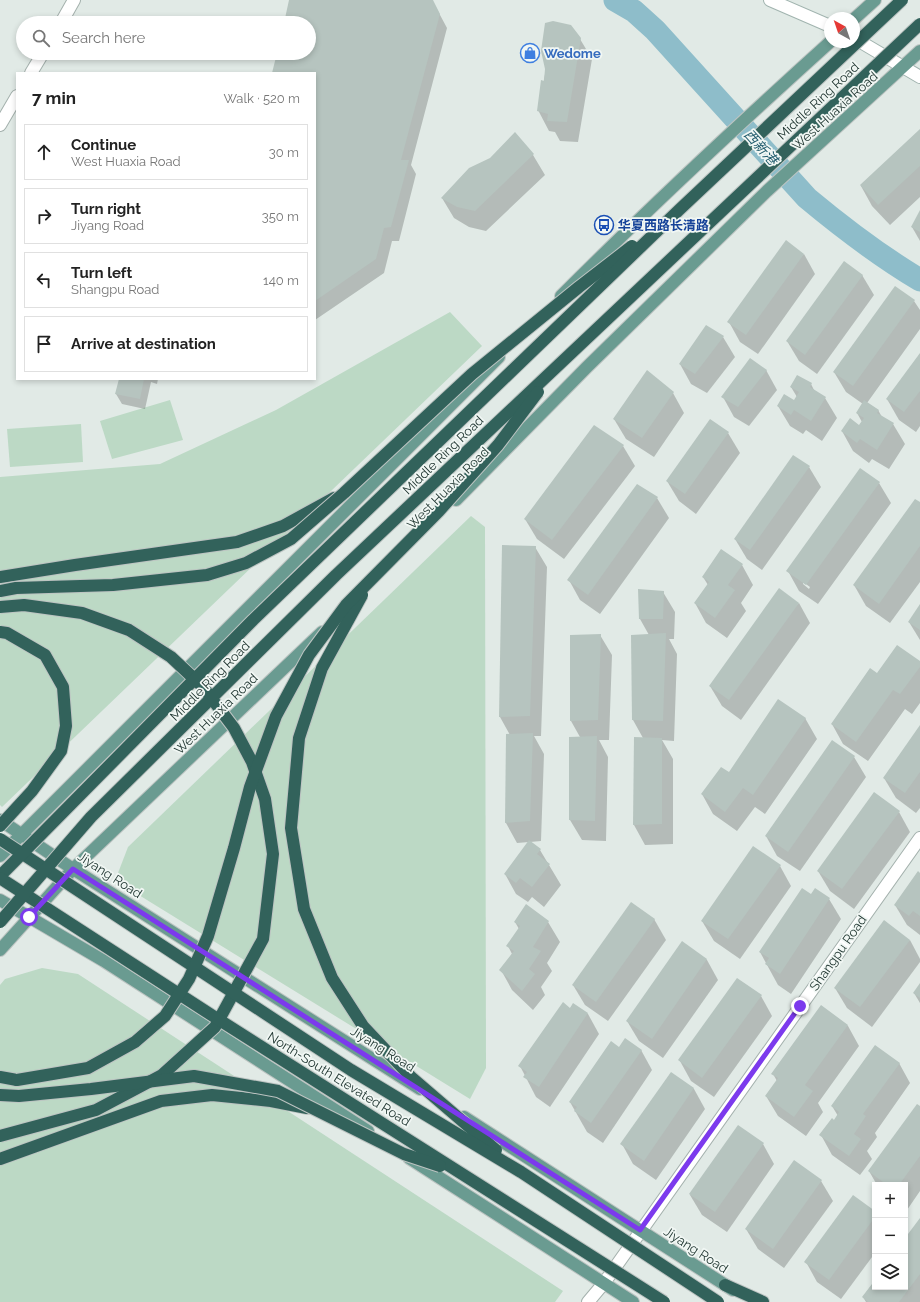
<!DOCTYPE html>
<html lang="en">
<head>
<meta charset="utf-8">
<style>
	:root { --surface:#fff; --page:#f6f6f6; --text:#222; --muted:#767676; --line:#e0e0e0 }
	body { margin:0; font-family:Raleway,"Noto Sans SC",sans-serif; background:var(--page); color:var(--text) }
	.controls { position:absolute; right:12px; bottom:12px; display:grid; overflow:hidden; border-radius:0px; box-shadow:0 2px 6px #0003 }
	.controls button { width:36px; height:36px; display:grid; place-items:center; padding:0; border:0; border-bottom:1px solid var(--line); background:var(--surface); color:var(--text); font:20px sans-serif }
	.compass { position:absolute; left:824px; top:12px; width:36px; height:36px; border-radius:50%; background:var(--surface); box-shadow:0 2px 6px #0003; rotate:320deg }
	.stop { position:absolute; width:12px; height:12px; margin:-9px; border:3px solid #7c3aed; border-radius:50%; background:#fff }
	.stop.end { background:#7c3aed; border-color:#fff; box-shadow:0 1px 4px #0008 }
	.list { margin:0; padding:0; list-style:none }
	h2 { display:flex; justify-content:space-between; align-items:center; height:52px; margin:0; padding:0 16px; font-size:17px }
	h2 small { font-size:13px; font-weight:400; color:var(--muted) }
	.list li { display:grid; grid-template-columns:26px 1fr auto; gap:12px; align-items:center; box-sizing:border-box; height:56px; margin:0 8px 8px; padding:0 8px; border:1px solid var(--line); border-radius:0px }
	.list b { display:block; font-size:15px; white-space:nowrap }
	.list p { margin:0; font-size:13px; white-space:nowrap; color:var(--muted) }
	.list em { font-size:13px; font-style:normal; color:var(--muted) }
	.icon { flex:none; width:22px; height:22px; fill:none; stroke:currentColor; stroke-width:2; stroke-linecap:round; stroke-linejoin:round }
	.map { position:relative; flex:none; width:920px; height:1302px; overflow:hidden }
	.search { position:absolute; background:var(--surface); box-shadow:0 2px 6px #0003; left:16px; top:16px; width:300px; height:44px; display:flex; align-items:center; gap:10px; box-sizing:border-box; padding:0 14px; border-radius:22px; color:var(--muted); font-size:15px }
	.panel { position:absolute; background:var(--surface); box-shadow:0 2px 6px #0003; left:16px; top:72px; width:300px; height:308px; border-radius:0px }
	.map>svg:first-child { display:block }
</style>
</head>
<body>
<div class="map">
<svg width="920" height="1302" viewBox="0 0 920 1302">
	<rect width="100%" height="100%" fill="#e1eae6"/>
	<!-- green -->
	<g fill="#bcd9c5">
		<path d="M450,312L482,346L2,807L0,805V477L160,464L276,410Z"/>
		<path d="M170,400L183,440L112,459L100,421Z"/>
		<path d="M81,424L83,462L10,467L7,429Z"/>
		<path d="M471,516L485,527L486,1068L470,1099L134,892L118,873L128,847Z"/>
		<path d="M42,968L78,974L563,1291L555,1302H0V985L5,979Z"/>
	</g>
	<!-- shadow -->
	<g fill="#0003" fill-rule="evenodd">
		<path d="M290,0H432L447,28L411,165L416,174L399,241H392L384,273L315,320V73H273L278,53H309V23H285Z"/>
		<path d="M580,39L592,59L578,142L560,141L555,132L549,131L538,110L546,69Z"/>
		<path d="M920,130V197L890,225L872,206L861,186Z"/>
		<path d="M515,134L533,155L545,175L486,231L469,227L454,218L442,198L491,159Z"/>
		<path d="M920,213V241L912,227Z"/>
		<path d="M804,254L815,274L758,354L740,342L729,322Z"/>
		<path d="M862,275L874,295L817,374L799,361L787,341Z"/>
		<path d="M914,301L920,310V329L867,403L878,410L882,417L893,424L905,444L889,469L872,459L869,463L853,451L842,431L859,426L862,422L857,413L863,404L846,392L834,372Z"/>
		<path d="M723,337L735,357L707,393L691,384L680,364Z"/>
		<path d="M920,354V426L916,432L899,420L887,399Z"/>
		<path d="M766,370L777,390L749,426L734,417L723,397Z"/>
		<path d="M120,379H158L157,384L151,382L145,409L122,404L116,394Z"/>
		<path d="M811,384L815,392L825,398L837,418L822,441L806,430L803,434L790,426L778,406L795,401L797,397L791,387Z"/>
		<path d="M673,393L684,413L654,457L626,439L614,419Z"/>
		<path d="M728,433L740,453L696,514L679,501L667,481Z"/>
		<path d="M623,446L635,466L564,559L537,539L525,519Z"/>
		<path d="M809,467L821,487L762,570L747,559L735,539Z"/>
		<path d="M879,483L891,503L818,604L799,591L788,571ZM803,582L810,587L809,589L803,584Z"/>
		<path d="M657,498L669,518L600,614L580,600L569,580Z"/>
		<path d="M920,503V582L890,623L866,606L854,585Z"/>
		<path d="M535,547L547,567L541,736H534L544,754L541,841L530,842L540,850L561,885L544,907L532,897L528,902L516,894L505,874L529,842L517,843L506,823L510,735L500,717Z"/>
		<path d="M742,565L753,585L741,603L746,611L727,638L706,623L695,603L708,585L703,577Z"/>
		<path d="M663,592L675,612L674,639H669L677,654L674,741L662,740L673,759V844L645,845L634,825L643,738L633,720L649,635L640,619Z"/>
		<path d="M799,603L810,623L741,720L722,706L710,686Z"/>
		<path d="M920,606V640L909,622Z"/>
		<path d="M600,635L612,655L609,740H599L608,757L606,841L582,840L570,820L580,737L571,721Z"/>
		<path d="M920,663V703L912,714L905,709L868,761L843,744L832,724L877,675Z"/>
		<path d="M805,718L817,739L765,814L755,807L737,831L713,814L702,794Z"/>
		<path d="M920,727V808L916,813L896,798L884,778Z"/>
		<path d="M832,742L854,757L866,777L800,871L777,856L766,836Z"/>
		<path d="M899,812L910,832L854,909L830,891L818,871Z"/>
		<path d="M780,866L791,886L740,959L714,941L702,921Z"/>
		<path d="M920,874V935L907,925L895,905Z"/>
		<path d="M811,896L829,899L841,919L791,994L778,985L760,952Z"/>
		<path d="M654,919L666,940L608,1021L585,1005L573,985Z"/>
		<path d="M515,922H548L560,942L547,963L552,971L541,987L545,995L533,1010L512,990L501,970L512,954L508,946L519,929Z"/>
		<path d="M910,940L920,959V962L872,1027L847,1008L835,988Z"/>
		<path d="M682,943L707,960L718,980L663,1058L639,1041L627,1021Z"/>
		<path d="M920,985V1003L914,993Z"/>
		<path d="M761,996L772,1016L714,1097L691,1081L680,1061Z"/>
		<path d="M573,1005L588,1014L599,1034L550,1107L536,1097L520,1066Z"/>
		<path d="M821,1007L848,1026L859,1046L818,1103L823,1112L806,1136L778,1116L766,1096L777,1081L773,1074Z"/>
		<path d="M619,1048L641,1050L652,1070L603,1143L587,1132L570,1102Z"/>
		<path d="M899,1063L910,1083L875,1133L877,1137L867,1151L872,1159L860,1175L832,1155L821,1135L838,1116L832,1106Z"/>
		<path d="M671,1073L694,1089L705,1109L656,1180L633,1164L622,1144Z"/>
		<path d="M920,1107V1191L907,1210L905,1209V1185H877L869,1171Z"/>
		<path d="M763,1144L774,1164L727,1232L702,1215L690,1195Z"/>
		<path d="M821,1181L833,1201L784,1268L758,1249L746,1229Z"/>
		<path d="M875,1212V1253L841,1299L817,1282L806,1262Z"/>
		<path d="M920,1219V1302H866L863,1297L875,1281V1287H905V1240Z"/>
	</g>
	<g fill="none" stroke-linecap="round" stroke-linejoin="round">
		<!-- river -->
		<path stroke="#8ebdca" stroke-width="23" d="M615,0L634,11L655,30L807,198C843,228 880,256 920,280"/>
	</g>
	<!-- building -->
	<g fill="#b6c4bf">
		<path d="M289,0H433L440,14L401,160H409L391,227L384,228L376,259L315,301V73H272L277,53H309V23H284Z"/>
		<path d="M553,21L571,25L581,38L567,122L547,121L548,114L537,111L541,80L544,81L545,69L541,51L545,23Z"/>
		<path d="M920,129V166L878,205L860,185Z"/>
		<path d="M515,132L534,154L475,211L457,207L441,198L469,168L490,158Z"/>
		<path d="M920,210V232L911,227Z"/>
		<path d="M786,240L804,254L746,335L727,322Z"/>
		<path d="M844,261L863,275L805,355L786,341Z"/>
		<path d="M895,286L915,300L853,386L833,372Z"/>
		<path d="M706,325L724,336L695,374L679,364Z"/>
		<path d="M920,353V391L904,412L886,399Z"/>
		<path d="M750,358L767,370L738,407L721,397Z"/>
		<path d="M647,370L674,392L642,438L613,419Z"/>
		<path d="M797,375L812,383L810,387L826,397L811,421L794,410L791,415L777,406L784,394L794,400L799,392L790,387Z"/>
		<path d="M119,379H144L140,399L115,394Z"/>
		<path d="M864,400L879,410L877,413L894,423L877,450L860,439L857,443L841,431L850,418L859,425L864,418L856,413Z"/>
		<path d="M710,419L729,432L685,494L666,481Z"/>
		<path d="M594,425L624,445L552,540L524,519Z"/>
		<path d="M793,455L810,466L750,550L734,539Z"/>
		<path d="M860,468L880,482L806,585L786,571Z"/>
		<path d="M637,484L658,497L588,595L567,580Z"/>
		<path d="M915,499L920,502V546L879,604L853,585Z"/>
		<path d="M502,545L536,546L530,716L499,717Z"/>
		<path d="M721,549L743,564L728,585L735,590L715,618L694,603L709,582L702,577Z"/>
		<path d="M779,588L799,603L729,700L709,686Z"/>
		<path d="M638,589L664,591L663,619H639Z"/>
		<path d="M920,604V630L908,622Z"/>
		<path d="M666,633L663,721L632,720L631,635Z"/>
		<path d="M601,634L598,720L570,721V635Z"/>
		<path d="M897,645L920,661V667L900,694L893,690L856,742L831,724L870,668L877,673Z"/>
		<path d="M778,699L806,718L753,795L743,788L725,812L701,794L721,767L729,772Z"/>
		<path d="M920,725V772L905,793L883,778Z"/>
		<path d="M533,733L530,821L505,823L506,734Z"/>
		<path d="M597,736L595,821L569,820V737Z"/>
		<path d="M634,737L662,738V824L633,825Z"/>
		<path d="M832,740L855,756L788,852L765,836Z"/>
		<path d="M874,792L900,811L842,889L817,871Z"/>
		<path d="M529,840L541,849L537,854L550,864L532,887L520,878L516,883L504,874Z"/>
		<path d="M753,846L781,865L728,939L701,921Z"/>
		<path d="M918,871L920,873V916L913,911L909,916L894,905Z"/>
		<path d="M802,888L811,894L815,888L830,898L780,974L765,964L769,958L759,952Z"/>
		<path d="M631,902L655,919L596,1002L572,985Z"/>
		<path d="M526,904L549,921L533,947L541,951L529,969L535,974L522,991L499,970L514,951L506,946L520,926L514,922Z"/>
		<path d="M884,920L910,940L860,1007L834,988Z"/>
		<path d="M682,941L707,959L652,1039L626,1021Z"/>
		<path d="M737,978L762,995L702,1078L678,1060Z"/>
		<path d="M920,983V998L913,993Z"/>
		<path d="M563,1002L570,1008L573,1003L588,1013L539,1087L523,1077L527,1072L518,1066Z"/>
		<path d="M821,1005L848,1025L805,1085L813,1091L794,1117L765,1096L778,1078L771,1074Z"/>
		<path d="M625,1038L642,1050L591,1123L574,1111L577,1107L569,1102L611,1041L619,1047Z"/>
		<path d="M875,1045L900,1063L863,1114L866,1116L854,1134L861,1139L849,1156L819,1135L832,1118L834,1120L839,1112L831,1106Z"/>
		<path d="M671,1072L694,1088L644,1161L620,1144Z"/>
		<path d="M917,1104L920,1106V1156L899,1185H887L868,1171Z"/>
		<path d="M738,1125L764,1143L715,1212L689,1194Z"/>
		<path d="M794,1160L822,1180L773,1249L745,1229Z"/>
		<path d="M853,1195L875,1211V1217L829,1280L804,1262Z"/>
		<path d="M920,1218V1274L899,1302H868L862,1297L875,1280V1287H905V1238Z"/>
	</g>
	<g fill="none" stroke-linecap="round" stroke-linejoin="round">
		<!-- street casing -->
		<g stroke="#a4b1ad" stroke-width="14">
			<g id="street">
				<path d="M61,23L74,0"/>
				<path d="M31,73L43,53"/>
				<path d="M0,125L17,96"/>
				<path d="M588,1302L604,1283L920,838"/>
			</g>
		</g>
		<!-- secondary casing -->
		<g stroke="#a1b4af" stroke-width="14">
			<g id="secondary">
				<path d="M770,0L830,26"/>
				<path d="M854,38L920,77"/>
			</g>
		</g>
		<!-- primary casing -->
		<g stroke="#bdc4c2" stroke-width="14">
			<g id="primary">
				<path d="M854,19L875,0"/>
				<path d="M561,296C648,209 738,125 830,42"/>
				<path d="M456,500L587,367L767,191L920,51"/>
				<path d="M0,820L73,869L420,1089"/>
				<path d="M0,856L499,357"/>
				<path d="M0,900L104,961L368,1131"/>
				<path d="M0,950L73,869L322,632"/>
				<path d="M464,1117L733,1290"/>
				<path d="M409,1158L633,1302"/>
			</g>
		</g>
		<!-- highway casing -->
		<g stroke="#bdc4c2" stroke-width="14">
			<g id="highway">
				<path d="M0,577L75,565L237,542L283,526L334,498"/>
				<path d="M0,1077L17,1080"/>
				<path d="M0,1159L161,1101L212,1095L271,1101L307,1108"/>
				<path d="M725,1285L763,1302"/>
			</g>
		</g>
		<!-- street -->
		<use href="#street" stroke="#fff" stroke-width="12"/>
		<!-- secondary -->
		<use href="#secondary" stroke="#fff" stroke-width="12"/>
		<!-- primary -->
		<use href="#primary" stroke="#6a9b91" stroke-width="12"/>
		<!-- highway -->
		<use href="#highway" stroke="#32625b" stroke-width="12"/>
		<!-- highway-bridge casing -->
		<g stroke="#bdc4c2" stroke-width="14" stroke-linecap="butt">
			<g id="highway-bridge">
				<path d="M0,591L16,588L113,585L207,575L246,563L291,539L344,493L472,374L579,287L632,246"/>
				<path d="M362,595L322,668L299,738L291,828L304,909L332,978L363,1026L411,1077L496,1150"/>
				<path d="M0,607L24,605L82,613L129,630L171,657L203,687L234,728L252,762L265,799L273,854L263,939L215,1027L162,1075L96,1110L0,1136"/>
				<path d="M0,632L7,633L45,655L63,687L66,726L61,751L32,791L0,826"/>
				<path d="M0,839L351,1070L521,1172L718,1302"/>
				<path d="M0,876L253,620L679,210L902,0"/>
				<path d="M0,878L213,1016L664,1302"/>
				<path d="M0,922L91,817L336,575L920,24"/>
				<path d="M17,1080L88,1068L135,1042L165,1016L189,979L208,936L234,848L250,787L276,716L309,655L346,605L439,511L498,445L538,392"/>
				<path d="M0,1095L19,1096L91,1089L194,1076L278,1091L404,1154L440,1166"/>
			</g>
		</g>
		<!-- highway-bridge -->
		<use href="#highway-bridge" stroke="#32625b" stroke-width="12"/>
	</g>
	<g fill="none" stroke-linecap="round" stroke-linejoin="round">
		<!-- route -->
		<path stroke="#7c3aed" stroke-width="5" d="M29,917L73,869L640,1230L800,1006"/>
	</g>
	<!-- icons -->
	<defs>
		<g id="shop-ring" transform="scale(1)"><circle r="9.5" fill="#f1f7f4" stroke="#3f7fe0" stroke-width="1.5"/><path d="M-5-2.5h2.3a2.7 3.5 0 0 1 5.4 0H5L5.5 6h-11ZM-1.5-2.5h3a1.5 2.3 0 0 0-3 0Z" fill="#3f7fe0"/></g>
		<g id="bus-ring" transform="scale(1)"><circle r="9.5" fill="#f1f7f4" stroke="#1a4fb4" stroke-width="1.5"/><path d="M-5-6H5V4H4V6H2V4H-2V6H-4V4H-5ZM-3.5-4V0h7V-4ZM-3.5 1.2v1.5H-2V1.2ZM2 1.2v1.5H3.5V1.2Z" fill="#1a4fb4"/></g>
	</defs>
	<g fill-rule="evenodd">
		<use href="#shop-ring" x="530" y="53"/>
		<use href="#bus-ring" x="604" y="225"/>
	</g>
	<g text-anchor="middle" dominant-baseline="central" stroke-width="3.5" stroke-linejoin="round" paint-order="stroke">
		<!-- shop labels -->
		<g font-size="13" font-weight="bold" fill="#366cbe" stroke="#f1f7f4" text-anchor="start">
			<text x="544" y="53">Wedome</text>
		</g>
		<!-- street labels -->
		<g font-size="13" fill="#233934" stroke="#f1f7f4">
			<text transform="translate(818 101) rotate(-43)">Middle Ring Road</text>
			<text transform="translate(835 111) rotate(-42)">West Huaxia Road</text>
			<text transform="translate(443 455) rotate(-44)">Middle Ring Road</text>
			<text transform="translate(448 488) rotate(-45)">West Huaxia Road</text>
			<text transform="translate(210 681) rotate(-45)">Middle Ring Road</text>
			<text transform="translate(216 714) rotate(-44)">West Huaxia Road</text>
			<text transform="translate(110 875) rotate(33)">Jiyang Road</text>
			<text transform="translate(838 953) rotate(-55)">Shangpu Road</text>
			<text transform="translate(383 1049) rotate(32)">Jiyang Road</text>
			<text transform="translate(339 1079) rotate(32)">North-South Elevated Road</text>
			<text transform="translate(696 1250) rotate(33)">Jiyang Road</text>
		</g>
		<!-- transit labels -->
		<g font-size="13" font-weight="bold" fill="#164399" stroke="#f1f7f4" text-anchor="start">
			<text x="618" y="225">华夏西路长清路</text>
		</g>
		<!-- water labels -->
		<g font-size="14" font-style="italic" fill="#235d6e" stroke="#f1f7f4">
			<text transform="translate(761 147) rotate(48)">西新港</text>
		</g>
	</g>
</svg>
<div class="controls">
<button>+</button>
<button>−</button>
<button><svg class="icon" aria-label="layers" viewBox="0 0 24 24"><path d="M12 4l9 5-9 5-9-5zM3 14l9 5 9-5"/></svg></button>
</div>
<svg class="compass" viewBox="-18 -18 36 36"><path d="M0-13l5 13h-10z" fill="#e53935"/><path d="M0 13l5-13h-10z" fill="#767676"/></svg>
<div class="stop" style="left:29px;top:917px"></div>
<div class="stop end" style="left:800px;top:1006px"></div>
<div class="search"><svg class="icon" aria-label="search" viewBox="0 0 24 24"><circle cx="10" cy="10" r="6"/><path d="M15 15l6 6"/></svg>Search here</div>
<section class="panel">
<h2>7 min<small>Walk · 520 m</small></h2>
<ul class="list">
<li><svg class="icon" aria-label="ahead" viewBox="0 0 24 24"><path d="M12 20V5M6 11l6-6 6 6"/></svg><div><b>Continue</b><p>West Huaxia Road</p></div><em>30 m</em></li>
<li><svg class="icon" aria-label="right" viewBox="0 0 24 24"><path d="M7 20v-9h11M14 6l5 5-5 5"/></svg><div><b>Turn right</b><p>Jiyang Road</p></div><em>350 m</em></li>
<li><svg class="icon" aria-label="left" viewBox="0 0 24 24"><path d="M17 20v-9H6M10 6l-5 5 5 5"/></svg><div><b>Turn left</b><p>Shangpu Road</p></div><em>140 m</em></li>
<li><svg class="icon" aria-label="arrive" viewBox="0 0 24 24"><path d="M6 21V4h12l-3 4 3 4H6"/></svg><div><b>Arrive at destination</b></div></li>
</ul>
</section>
</div>
</body>
</html>
